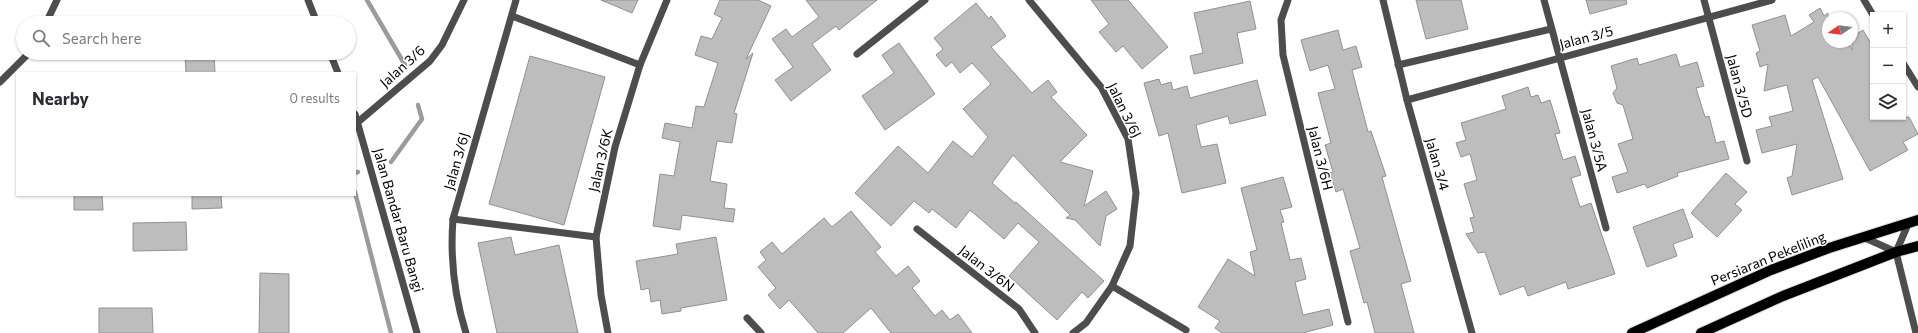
<!DOCTYPE html>
<html lang="en">
<head>
<meta charset="utf-8">
<style>
	:root { --surface:#fff; --page:#f2f2f3; --text:#2b2b33; --muted:#7c7c81; --line:#e1e1e2 }
	body { margin:0; font-family:Commissioner,sans-serif; background:var(--page); color:var(--text) }
	.controls { position:absolute; right:12px; top:12px; display:grid; overflow:hidden; border-radius:0px; box-shadow:0 1px 3px #0004 }
	.controls button { width:36px; height:36px; display:grid; place-items:center; padding:0; border:0; border-bottom:1px solid var(--line); background:var(--surface); color:var(--text); font:20px sans-serif }
	.compass { position:absolute; left:1822px; top:12px; width:36px; height:36px; border-radius:50%; background:var(--surface); box-shadow:0 1px 3px #0004; rotate:257deg }
	.list { margin:0; padding:0; list-style:none }
	h2 { display:flex; justify-content:space-between; align-items:center; height:52px; margin:0; padding:0 16px; font-size:17px }
	h2 small { font-size:13px; font-weight:400; color:var(--muted) }
	.icon { flex:none; width:22px; height:22px; fill:none; stroke:currentColor; stroke-width:2; stroke-linecap:round; stroke-linejoin:round }
	.map { position:relative; flex:none; width:1918px; height:333px; overflow:hidden }
	.search { position:absolute; background:var(--surface); box-shadow:0 1px 3px #0004; left:16px; top:16px; width:340px; height:44px; display:flex; align-items:center; gap:10px; box-sizing:border-box; padding:0 14px; border-radius:22px; color:var(--muted); font-size:15px }
	.panel { position:absolute; background:var(--surface); box-shadow:0 1px 3px #0004; left:16px; top:72px; width:340px; height:124px; border-radius:0px }
	.map>svg:first-child { display:block }
</style>
</head>
<body>
<div class="map">
<svg width="1918" height="333" viewBox="0 0 1918 333">
	<rect width="100%" height="100%" fill="#fff"/>
	<g fill="none" stroke-linecap="round" stroke-linejoin="round">
		<!-- stream -->
		<g stroke="#9b9b9b" stroke-width="4.5">
			<path d="M367,0L405,65"/>
			<path d="M391,162L422,119L418,105"/>
			<path d="M355,173L358,172"/>
			<path d="M355,192L391,333"/>
		</g>
	</g>
	<!-- building -->
	<g fill="#bdbdbd" stroke="#919191">
		<path d="M601,0H638L632,13Z"/>
		<path d="M720,0H758L771,6L746,59L753,53L734,113L737,114L732,143L717,141L710,181L727,184L724,208L735,209L733,222L682,215L680,230L653,226L660,174L674,176L680,142L662,138L665,123L692,128L696,106L704,107L718,63L695,55L701,36L712,39L722,18L714,14Z"/>
		<path d="M806,0H877L839,30L836,26L812,44L831,70L791,101L775,80L793,67L772,39L786,29L792,37L819,17Z"/>
		<path d="M1091,0H1128L1168,47L1142,69L1123,46L1116,52L1099,32L1109,24Z"/>
		<path d="M1416,0H1461L1468,29L1426,39Z"/>
		<path d="M1586,0H1626L1627,4L1590,14Z"/>
		<path d="M1250,1L1256,29L1237,33L1243,63L1194,74L1190,56L1203,53L1194,13Z"/>
		<path d="M976,3L989,19L991,16L1006,36L991,47L1032,93L1048,80L1057,92L1051,97L1087,135L1060,162L1093,171L1084,206L1106,191L1117,209L1106,216L1100,246L1075,220L1066,218L1070,215L1013,155L992,183L1015,203L1016,202L1104,281L1088,298L1082,292L1057,320L1009,276L1039,242L1018,223L1004,239L970,210L956,228L932,209L929,213L914,201L891,226L855,193L898,146L928,173L953,141L972,157L988,137L963,109L991,84L972,63L960,73L952,62L946,67L936,55L943,49L934,38Z"/>
		<path d="M1820,8L1824,16L1828,13V42H1848L1852,50V37L1863,30L1873,47V117H1909L1918,134L1903,142L1908,150L1870,171L1818,77L1812,80L1843,179L1792,195L1787,178L1792,176L1797,144L1762,153L1756,130L1772,126L1769,117L1793,111L1787,85L1764,91L1768,64L1760,67L1756,53L1760,51L1752,25L1785,15L1791,36L1814,22L1809,15Z"/>
		<path d="M1338,30L1343,50L1356,46L1362,67L1352,70L1368,132L1371,131L1386,176L1382,177L1411,281L1401,284L1414,333H1375L1367,302L1364,303L1350,251L1360,248L1343,189L1336,192L1330,173L1333,172L1325,145L1331,143L1318,93L1335,89L1328,65L1310,71L1301,40Z"/>
		<path d="M899,43L935,94L885,130L862,96L894,73L882,55Z"/>
		<path d="M185,53H214L215,73H186Z"/>
		<path d="M1676,54L1680,67L1697,62L1704,86L1696,88L1705,117L1709,116L1716,143L1724,141L1729,159L1677,173L1678,176L1647,188L1645,184L1617,193L1612,177L1628,172L1618,144L1633,139L1623,105L1617,103L1613,93L1617,88L1611,66L1637,58L1639,65Z"/>
		<path d="M530,56L605,77L564,225L489,204Z"/>
		<path d="M1159,79L1161,85L1171,82L1173,90L1187,86L1190,98L1257,80L1266,115L1230,124L1228,116L1196,125L1201,147L1217,144L1226,183L1182,193L1168,133L1159,136L1144,83Z"/>
		<path d="M1528,87L1531,97L1538,95L1541,103L1550,100L1560,133L1555,134L1563,160L1575,156L1581,175L1571,178L1580,207L1591,203L1615,274L1568,289L1566,282L1528,296L1524,286L1500,295L1485,252L1478,253L1466,234L1474,232L1470,218L1474,217L1464,184L1477,180L1470,154L1461,157L1456,143L1466,140L1461,123L1506,109L1502,96Z"/>
		<path d="M1726,173L1747,192L1735,204L1742,210L1717,237L1691,213Z"/>
		<path d="M1283,177L1292,207L1280,210L1284,222L1281,223L1290,260L1301,258L1306,279L1295,282L1303,315L1329,309L1333,325L1303,333H1222L1215,328L1220,321L1198,307L1228,259L1255,276L1250,252L1257,250L1241,188Z"/>
		<path d="M74,195H102L103,210H74Z"/>
		<path d="M192,195H221L222,208L192,209Z"/>
		<path d="M1683,209L1693,237L1673,244L1677,256L1647,267L1633,227Z"/>
		<path d="M851,211L881,247L875,252L896,276L908,266L920,281L912,288L935,316L942,310L950,320L958,314L972,333H891L871,308L843,333H818L789,300L780,309L768,295L776,288L758,267L766,260L760,252L772,242L782,254L824,218L832,227Z"/>
		<path d="M186,222L187,250L133,251V223Z"/>
		<path d="M511,237L515,255L559,245L578,333H497L478,243Z"/>
		<path d="M716,237L727,300L681,308V311L662,314L660,300L651,302L649,288L641,290L636,261L678,254L676,244Z"/>
		<path d="M260,273L289,274V333H259Z"/>
		<path d="M99,308H152L153,333H99Z"/>
	</g>
	<g fill="none" stroke-linecap="round" stroke-linejoin="round">
		<!-- major casing -->
		<g stroke="#dbdbdb" stroke-width="12">
			<g id="major">
				<path d="M1632,333L1771,270L1829,248L1918,220"/>
				<path d="M1701,333L1783,296L1896,252L1918,246"/>
			</g>
		</g>
		<!-- minor -->
		<g stroke="#4d4d4d" stroke-width="7">
			<path d="M308,0L317,23"/>
			<path d="M1029,0L1101,87L1128,139L1136,193L1130,246L1112,286L1086,323L1073,333"/>
			<path d="M1288,0L1281,20L1283,55L1348,322"/>
			<path d="M1383,0L1407,100L1472,333"/>
			<path d="M1544,0L1606,228"/>
			<path d="M1704,0L1747,161"/>
			<path d="M1864,0L1873,15"/>
			<path d="M512,16L640,65"/>
			<path d="M46,23L57,0"/>
			<path d="M330,53L338,73"/>
			<path d="M857,54L925,0"/>
			<path d="M1903,63L1918,87"/>
			<path d="M1398,65L1551,29"/>
			<path d="M0,82L29,53"/>
			<path d="M1407,100L1772,0"/>
			<path d="M355,114L417,333"/>
			<path d="M358,122L430,61L442,45L464,0"/>
			<path d="M453,219L596,237"/>
			<path d="M917,229L1019,309L1035,333"/>
			<path d="M1863,237L1896,252"/>
			<path d="M1896,252L1916,333"/>
			<path d="M1896,252L1909,222"/>
			<path d="M1112,286L1186,330"/>
			<path d="M747,318L761,333"/>
			<path d="M466,333C454,295 450,258 453,219L516,0"/>
			<path d="M608,333L601,295L596,237L615,147L640,65L667,0"/>
		</g>
		<!-- major -->
		<use href="#major" stroke="#000" stroke-width="10"/>
	</g>
	<g text-anchor="middle" dominant-baseline="central" stroke-width="3" stroke-linejoin="round" paint-order="stroke">
		<!-- street labels -->
		<g font-size="14" fill="#000" stroke="#fff">
			<text transform="translate(1586 37) rotate(-15)">Jalan 3/5</text>
			<text transform="translate(402 66) rotate(-42)">Jalan 3/6</text>
			<text transform="translate(1740 86) rotate(75)">Jalan 3/5D</text>
			<text transform="translate(1125 110) rotate(64)">Jalan 3/6J</text>
			<text transform="translate(1595 140) rotate(75)">Jalan 3/5A</text>
			<text transform="translate(1321 158) rotate(76)">Jalan 3/6H</text>
			<text transform="translate(600 160) rotate(-77)">Jalan 3/6K</text>
			<text transform="translate(456 161) rotate(-74)">Jalan 3/6J</text>
			<text transform="translate(1438 164) rotate(74)">Jalan 3/4</text>
			<text transform="translate(399 220) rotate(74)">Jalan Bandar Baru Bangi</text>
			<text transform="translate(1768 258) rotate(-22)">Persiaran Pekeliling</text>
			<text transform="translate(987 268) rotate(38)">Jalan 3/6N</text>
		</g>
	</g>
</svg>
<div class="controls">
<button>+</button>
<button>−</button>
<button><svg class="icon" aria-label="layers" viewBox="0 0 24 24"><path d="M12 4l9 5-9 5-9-5zM3 14l9 5 9-5"/></svg></button>
</div>
<svg class="compass" viewBox="-18 -18 36 36"><path d="M0-13l5 13h-10z" fill="#e53935"/><path d="M0 13l5-13h-10z" fill="#7c7c81"/></svg>
<div class="search"><svg class="icon" aria-label="search" viewBox="0 0 24 24"><circle cx="10" cy="10" r="6"/><path d="M15 15l6 6"/></svg>Search here</div>
<section class="panel">
<h2>Nearby<small>0 results</small></h2>
<ul class="list">
</ul>
</section>
</div>
</body>
</html>
